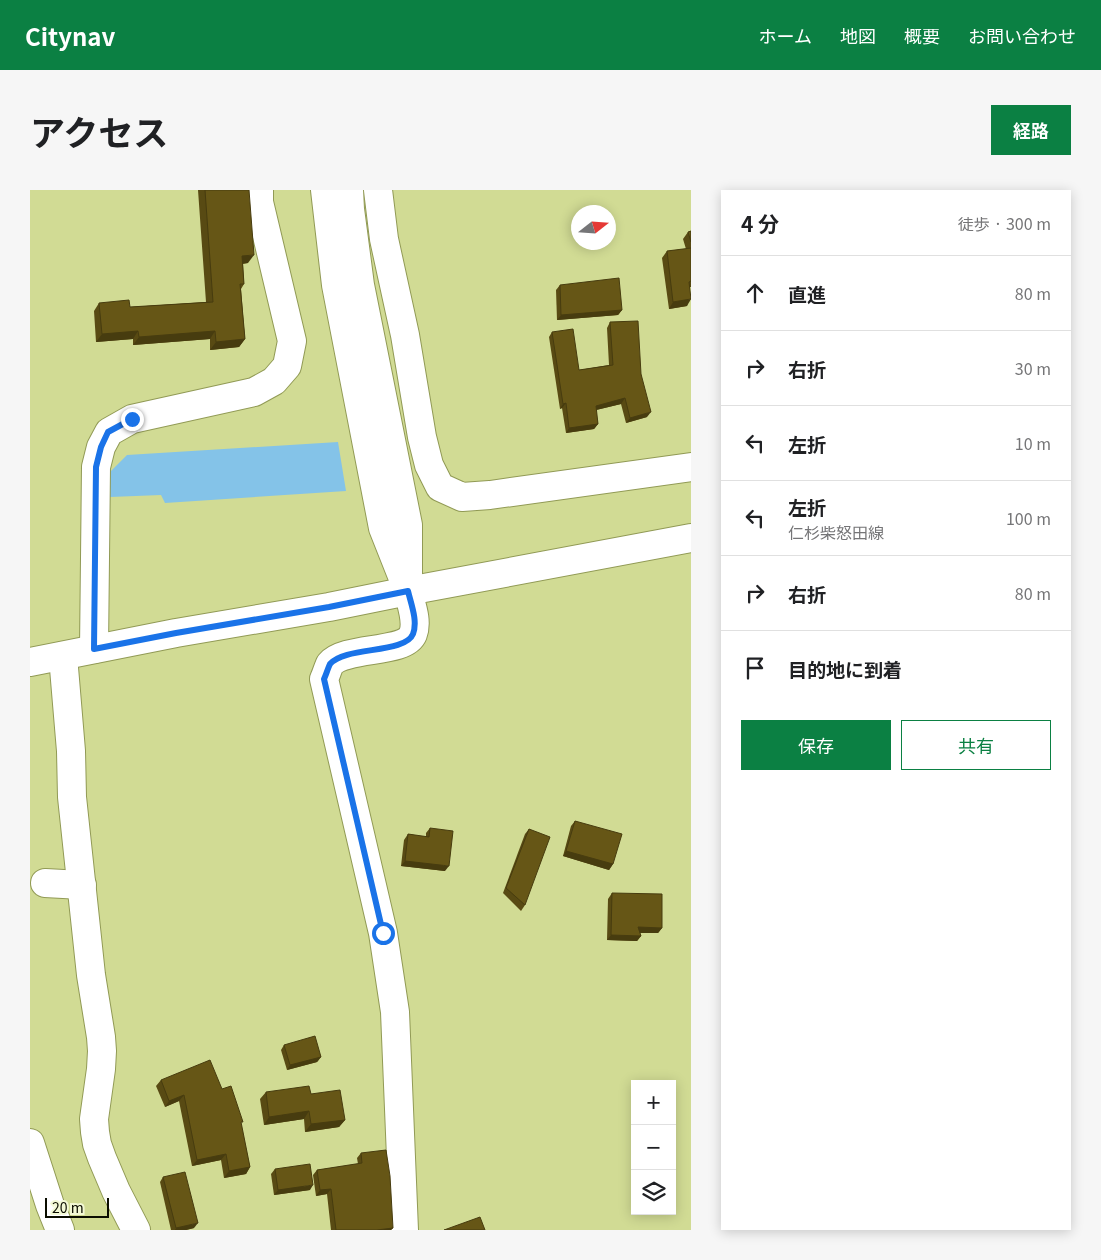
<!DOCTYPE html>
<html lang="ja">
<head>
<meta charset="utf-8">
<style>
	:root { --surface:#fff; --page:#f6f6f6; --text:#202124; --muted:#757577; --line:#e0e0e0; --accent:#0b8043 }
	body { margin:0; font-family:Georgia,"Noto Sans JP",serif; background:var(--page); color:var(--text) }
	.controls { position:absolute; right:15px; bottom:15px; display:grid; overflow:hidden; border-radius:0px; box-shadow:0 2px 12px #0003 }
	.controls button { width:45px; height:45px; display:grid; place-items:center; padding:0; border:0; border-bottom:1px solid var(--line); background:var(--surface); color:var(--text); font:25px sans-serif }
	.compass { position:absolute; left:541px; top:15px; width:45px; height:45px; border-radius:50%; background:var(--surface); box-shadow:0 2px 12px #0003; rotate:73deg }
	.scale { position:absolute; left:15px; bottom:12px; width:64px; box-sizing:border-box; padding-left:5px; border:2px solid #0b0d00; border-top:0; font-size:14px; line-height:18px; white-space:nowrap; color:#0b0d00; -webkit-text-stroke:4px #f3f9d5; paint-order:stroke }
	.stop { position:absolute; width:15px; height:15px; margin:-11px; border:4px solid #1a73e8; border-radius:50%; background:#fff }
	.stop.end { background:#1a73e8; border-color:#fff; box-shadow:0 1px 5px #0008 }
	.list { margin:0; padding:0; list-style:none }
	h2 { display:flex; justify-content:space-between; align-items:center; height:65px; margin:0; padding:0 20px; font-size:21px }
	h2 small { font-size:16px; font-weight:400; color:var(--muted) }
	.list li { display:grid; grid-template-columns:32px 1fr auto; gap:15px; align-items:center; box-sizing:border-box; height:75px; padding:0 20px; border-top:1px solid var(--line) }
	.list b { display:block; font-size:19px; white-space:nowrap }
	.list p { margin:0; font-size:16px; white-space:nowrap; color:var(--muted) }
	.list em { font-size:16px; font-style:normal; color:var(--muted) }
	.actions { display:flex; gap:10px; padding:15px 20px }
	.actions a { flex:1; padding:11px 0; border:1px solid var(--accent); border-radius:0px; text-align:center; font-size:18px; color:var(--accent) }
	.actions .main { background:var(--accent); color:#fff }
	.icon { flex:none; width:28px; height:28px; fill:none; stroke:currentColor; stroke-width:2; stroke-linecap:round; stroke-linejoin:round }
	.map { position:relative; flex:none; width:661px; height:1040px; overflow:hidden; border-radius:0px }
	header { display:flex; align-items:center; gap:30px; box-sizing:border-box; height:70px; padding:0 25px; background:var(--accent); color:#fff }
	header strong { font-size:24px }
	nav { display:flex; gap:28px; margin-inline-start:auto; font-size:18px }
	.intro { display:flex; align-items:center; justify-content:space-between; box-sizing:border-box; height:120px; padding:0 30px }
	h1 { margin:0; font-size:35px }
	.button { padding:12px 22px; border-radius:0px; background:var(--accent); color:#fff; font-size:18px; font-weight:700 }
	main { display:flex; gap:30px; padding:0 30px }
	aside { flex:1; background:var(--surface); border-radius:0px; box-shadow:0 2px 12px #0003 }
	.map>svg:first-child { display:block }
</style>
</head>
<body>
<header>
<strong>Citynav</strong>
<nav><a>ホーム</a><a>地図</a><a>概要</a><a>お問い合わせ</a></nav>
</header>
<div class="intro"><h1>アクセス</h1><a class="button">経路</a></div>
<main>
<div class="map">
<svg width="661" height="1040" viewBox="0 0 661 1040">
	<rect width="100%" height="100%" fill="#d1db94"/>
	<!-- water -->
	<path fill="#84c3e8" d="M308,252L316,301L135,313L131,305L80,307L78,284L97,265Z"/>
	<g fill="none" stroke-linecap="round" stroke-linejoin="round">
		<!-- minor casing -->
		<g stroke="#919a55" stroke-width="30">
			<g id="minor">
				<path d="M348,0L354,49L375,145L392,247L399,275L410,297L432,307L460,305L661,277"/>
				<path d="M64,459L66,277L71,257L79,242L102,229L224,202L244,191L257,176L262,151L229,12V0"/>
				<path d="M33,466L41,561L42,607L61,785L71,847L72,861L71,879L64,929L65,942L67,954L72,968L86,1001L106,1040"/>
				<path d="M15,693L52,695"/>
				<path d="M374,1040L365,822L353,743L294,489C296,485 298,478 300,474C315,456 375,464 383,444C388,431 381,414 378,401L661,348"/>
			</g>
		</g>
		<!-- major casing -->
		<g stroke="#919a55" stroke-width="30">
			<path id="major" d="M0,472L146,443L299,417L378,401"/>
		</g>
		<!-- highway casing -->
		<g stroke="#919a55" stroke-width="30">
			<g id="highway">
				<path d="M295,0L306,95L353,338L378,401"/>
				<path d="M319,0L320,19L330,95L378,335V386"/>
				<path d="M0,953L20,1015L30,1040"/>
			</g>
		</g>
		<!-- minor -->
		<use href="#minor" stroke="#fff" stroke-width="28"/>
		<!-- major -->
		<use href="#major" stroke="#fff" stroke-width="28"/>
		<!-- highway -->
		<use href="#highway" stroke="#fff" stroke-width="28"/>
	</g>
	<!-- wall -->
	<g fill="#584a13">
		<path d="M168,0H219L218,73L213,74L214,94L211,99L215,149L209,157L180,160V149L103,155V149L66,152L64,121L69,113L100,117L176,112Z"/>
		<path d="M661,41V97H660L657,116L639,119L632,68L637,61L656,59L653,49L658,42Z"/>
		<path d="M530,95L592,120L588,125L527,130L526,100Z"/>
		<path d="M580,132L611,184L617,227L596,233L591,214L566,220L568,234L564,239L536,243L532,218L530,219L519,147L522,142L549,180L579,175L577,138Z"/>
		<path d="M545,631L583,674L579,680L533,666L541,636Z"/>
		<path d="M400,638L415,681L371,676L374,650L378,644L396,647V643Z"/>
		<path d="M499,639L495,715L491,721L473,703L495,644Z"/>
		<path d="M582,703L632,738L628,743H610L611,746L607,751L577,750L578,709Z"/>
		<path d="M254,855L291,867L287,872L257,880L251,860Z"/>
		<path d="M131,890L192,899L211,934L220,977L216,984L194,988L191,970L162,976L149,911L135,917L126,896Z"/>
		<path d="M236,902L281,904L315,930L309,937L275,942L274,929L234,935L230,909Z"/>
		<path d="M331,963L363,1038L361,1040H301L297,1004L286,1006L283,985L287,980L328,974L327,968Z"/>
		<path d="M245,979L280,1000L244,1005L241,984Z"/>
		<path d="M133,987L164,1038L156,1040H141L130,992Z"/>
	</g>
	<!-- shaded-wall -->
	<g fill="#473c0f">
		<path d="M224,65L218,73L206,74L212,66Z"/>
		<path d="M661,109L657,116L639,119L643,112Z"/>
		<path d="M592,120L588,125L527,130L531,125Z"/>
		<path d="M108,141L103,149L66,152L72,144Z"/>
		<path d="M185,141L180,149L103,155L109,147Z"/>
		<path d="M215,149L209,157L180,160L186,152Z"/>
		<path d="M595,208L591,214L562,221L566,216Z"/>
		<path d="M536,213L532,218L530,219L533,214Z"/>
		<path d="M621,222L617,227L596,233L600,228Z"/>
		<path d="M568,234L564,239L536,243L539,238Z"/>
		<path d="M536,661L583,674L579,680L533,666Z"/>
		<path d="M375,671L419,676L415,681L371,676Z"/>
		<path d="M608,737L632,738L628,743H605Z"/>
		<path d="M581,745L611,746L607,751L577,750Z"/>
		<path d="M291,867L287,872L257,880L260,875Z"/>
		<path d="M154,905L149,911L135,917L139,911Z"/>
		<path d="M279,921L274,929L234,935L239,927Z"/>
		<path d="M315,930L309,937L275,942L281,934Z"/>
		<path d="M196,964L191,970L162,976L167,970Z"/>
		<path d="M220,977L216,984L194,988L199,981Z"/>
		<path d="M283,995L280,1000L244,1005L248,1000Z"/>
		<path d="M301,999L297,1004L286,1006L290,1000Z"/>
		<path d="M168,1033L164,1038L156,1040H145L146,1038Z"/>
		<path d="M363,1038L361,1040H347Z"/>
	</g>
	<!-- building -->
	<g fill="#665616" stroke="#473c0f">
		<path d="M175,0H219L224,65L212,66L214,94H210L215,149L186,152L185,141L109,147L108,141L72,144L69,113L99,110L100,117L183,112Z"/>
		<path d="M661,41V52L658,42Z"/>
		<path d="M661,58V91L659,92L661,109L643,112L637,61Z"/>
		<path d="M589,88L592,120L531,125L530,95Z"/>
		<path d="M608,131L611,184L621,222L600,228L595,208L566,216L568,234L539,238L536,213L533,214L522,142L543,139L549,180L583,175L580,132Z"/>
		<path d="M545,631L592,644L583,674L536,661Z"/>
		<path d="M400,638L423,641L419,676L375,671L378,644L399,647Z"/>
		<path d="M499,639L520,647L495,715L476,698Z"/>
		<path d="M582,703L632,704V738L608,737L611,746L581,745Z"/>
		<path d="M285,846L291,867L260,875L254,855Z"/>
		<path d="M180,870L192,899L201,896L213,932H211L220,977L199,981L196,964L167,970L154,905L139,911L131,890Z"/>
		<path d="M279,896L281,904L310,900L315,930L281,934L279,921L239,927L236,902Z"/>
		<path d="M356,960L360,986L363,1038L347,1040H306L301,999L290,1000L287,980L332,973L331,963Z"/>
		<path d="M280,974L283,995L248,1000L245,979Z"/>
		<path d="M155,982L168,1033L146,1038L133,987Z"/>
		<path d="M450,1027L455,1040H414Z"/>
	</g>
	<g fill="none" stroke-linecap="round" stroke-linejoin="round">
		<!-- route -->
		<path stroke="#1a73e8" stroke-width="6" d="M102,229L78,242L71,257L66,277L64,459L146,443L299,417L378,401C381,414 388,431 383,444C375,464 315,456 300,474C298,478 296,485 294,489L353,743"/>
	</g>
</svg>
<div class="controls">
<button>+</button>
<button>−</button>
<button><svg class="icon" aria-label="layers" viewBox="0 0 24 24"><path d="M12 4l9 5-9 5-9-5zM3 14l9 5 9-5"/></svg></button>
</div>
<svg class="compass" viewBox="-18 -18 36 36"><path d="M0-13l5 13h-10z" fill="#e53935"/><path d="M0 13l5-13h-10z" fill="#757577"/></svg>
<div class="scale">20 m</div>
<div class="stop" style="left:353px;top:743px"></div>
<div class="stop end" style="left:102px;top:229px"></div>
</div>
<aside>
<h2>4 分<small>徒歩 · 300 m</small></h2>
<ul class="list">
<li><svg class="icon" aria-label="ahead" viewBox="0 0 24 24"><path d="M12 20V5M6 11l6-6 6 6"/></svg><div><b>直進</b></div><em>80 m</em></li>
<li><svg class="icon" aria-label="right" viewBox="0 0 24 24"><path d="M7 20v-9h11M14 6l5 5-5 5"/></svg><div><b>右折</b></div><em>30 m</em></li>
<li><svg class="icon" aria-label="left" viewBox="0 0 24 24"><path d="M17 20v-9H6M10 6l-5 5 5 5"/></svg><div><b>左折</b></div><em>10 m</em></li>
<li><svg class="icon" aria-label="left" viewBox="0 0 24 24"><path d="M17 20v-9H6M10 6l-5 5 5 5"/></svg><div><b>左折</b><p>仁杉柴怒田線</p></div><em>100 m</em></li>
<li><svg class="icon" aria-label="right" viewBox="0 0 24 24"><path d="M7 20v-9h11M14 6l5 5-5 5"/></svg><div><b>右折</b></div><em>80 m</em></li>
<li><svg class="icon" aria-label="arrive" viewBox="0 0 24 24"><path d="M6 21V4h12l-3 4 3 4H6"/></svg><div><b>目的地に到着</b></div></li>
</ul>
<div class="actions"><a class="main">保存</a><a>共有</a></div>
</aside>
</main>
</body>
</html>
